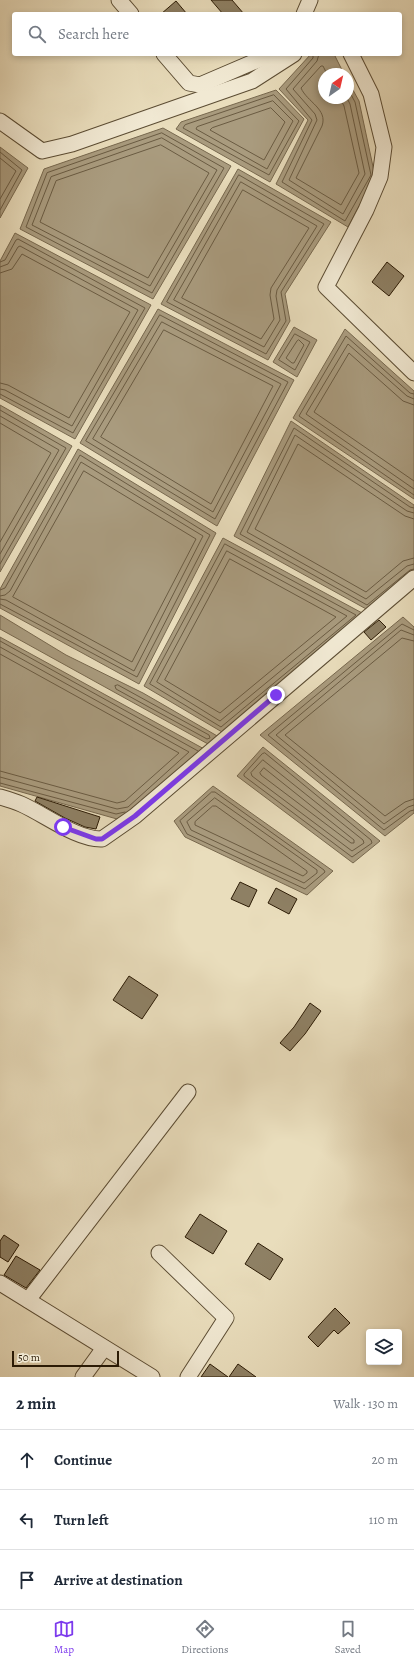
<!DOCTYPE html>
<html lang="en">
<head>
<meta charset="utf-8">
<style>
	:root { --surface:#fff; --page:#f2f2f3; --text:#1f2937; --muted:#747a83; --line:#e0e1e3; --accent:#7c3aed }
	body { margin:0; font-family:Alegreya,serif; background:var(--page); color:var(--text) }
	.controls { position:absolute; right:12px; bottom:12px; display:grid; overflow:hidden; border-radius:4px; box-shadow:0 2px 6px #0003 }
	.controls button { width:36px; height:36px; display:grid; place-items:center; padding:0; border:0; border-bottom:1px solid var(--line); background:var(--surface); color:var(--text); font:20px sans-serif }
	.compass { position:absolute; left:318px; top:68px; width:36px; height:36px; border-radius:50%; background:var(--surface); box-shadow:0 2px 6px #0003; rotate:34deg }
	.scale { position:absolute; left:12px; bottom:10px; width:107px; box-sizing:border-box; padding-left:4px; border:2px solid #2c1b05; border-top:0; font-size:11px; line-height:14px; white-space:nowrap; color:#2c1b05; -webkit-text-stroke:3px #f1e9d3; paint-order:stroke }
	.stop { position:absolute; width:12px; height:12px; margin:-9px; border:3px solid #7c3aed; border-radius:50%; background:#fff }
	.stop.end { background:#7c3aed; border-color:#fff; box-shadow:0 1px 4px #0008 }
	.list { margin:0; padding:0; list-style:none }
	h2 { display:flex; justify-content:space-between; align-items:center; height:52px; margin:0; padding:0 16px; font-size:17px }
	h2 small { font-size:13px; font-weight:400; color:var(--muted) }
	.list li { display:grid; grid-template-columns:26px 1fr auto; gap:12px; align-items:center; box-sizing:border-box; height:60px; padding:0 16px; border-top:1px solid var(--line) }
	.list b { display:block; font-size:15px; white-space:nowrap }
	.list em { font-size:13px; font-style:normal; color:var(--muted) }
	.icon { flex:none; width:22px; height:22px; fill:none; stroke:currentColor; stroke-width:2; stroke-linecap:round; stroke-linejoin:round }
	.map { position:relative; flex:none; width:414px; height:1377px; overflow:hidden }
	.search { position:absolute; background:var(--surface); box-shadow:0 2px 6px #0003; left:12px; right:12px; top:12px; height:44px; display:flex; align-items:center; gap:10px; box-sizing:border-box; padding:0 14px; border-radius:4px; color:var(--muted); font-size:15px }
	.sheet { height:232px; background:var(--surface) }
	nav { display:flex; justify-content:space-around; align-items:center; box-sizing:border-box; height:56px; border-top:1px solid var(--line); background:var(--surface); font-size:11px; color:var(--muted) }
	nav a { display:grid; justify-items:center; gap:2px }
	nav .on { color:var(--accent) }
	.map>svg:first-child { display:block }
</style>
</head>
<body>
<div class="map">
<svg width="414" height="1377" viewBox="0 0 414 1377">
	<rect width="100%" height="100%" fill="#e9ddbc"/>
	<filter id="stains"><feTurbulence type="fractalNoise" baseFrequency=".005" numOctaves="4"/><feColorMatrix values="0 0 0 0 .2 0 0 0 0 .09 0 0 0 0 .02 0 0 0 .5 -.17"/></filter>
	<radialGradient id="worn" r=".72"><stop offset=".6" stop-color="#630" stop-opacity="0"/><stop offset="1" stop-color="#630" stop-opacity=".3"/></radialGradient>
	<!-- water -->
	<g fill="#a99b7e" stroke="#77684e">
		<path d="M311,54H334L344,74H324V98H348V81L359,101L375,176L348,227L276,184L308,120L279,89Z"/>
		<path d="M276,90L304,119L270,182L176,129L181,122Z"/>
		<path d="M163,128L231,166L153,299L20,229L44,169Z"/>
		<path d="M0,147L28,168L0,218Z"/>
		<path d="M238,169L331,222L285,294L290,321L268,360L161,304Z"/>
		<path d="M15,233L151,305L75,439L0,398V261Z"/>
		<path d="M158,309L294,380L217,526L80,443Z"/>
		<path d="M294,327L317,340L297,377L273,362Z"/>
		<path d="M345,329L414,391V499L293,418Z"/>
		<path d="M0,405L72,446L0,572Z"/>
		<path d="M291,421L414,505V572L368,610L234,536Z"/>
		<path d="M78,449L216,533L139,684L0,608V589Z"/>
		<path d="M223,538L364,614L222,732L144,686Z"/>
		<path d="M0,615L66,655L143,693L219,737L208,744L0,629Z"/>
		<path d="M403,617L414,627V813L385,836L260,735Z"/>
		<path d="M0,637L206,750L132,815L117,819L0,786Z"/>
		<path d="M263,747L380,841L353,863L237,776Z"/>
		<path d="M213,786L333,871L307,895L185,837L174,821Z"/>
	</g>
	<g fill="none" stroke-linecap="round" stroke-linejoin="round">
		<!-- shore -->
		<g stroke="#6a5b42" stroke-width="1">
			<path d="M313,54V58L286,89L312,120L282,182L345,221L371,175L355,102L348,89"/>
			<path d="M319,54L317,61L293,89L315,114L317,120L289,180L343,214L365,174L350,104L347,98"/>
			<path d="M327,74L323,66H321L301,88C307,102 328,109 322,126L296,178L341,205L359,173L344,106L340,98"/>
			<path d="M274,95L299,121L269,175L183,128L185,125Z"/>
			<path d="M273,101L293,121L267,169L196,129L197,127Z"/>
			<path d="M271,108L285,122L264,160L210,130L212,128Z"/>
			<path d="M162,133L224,168L152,293L26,227L47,173Z"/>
			<path d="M162,138L217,170L150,286L32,225L51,177Z"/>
			<path d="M161,145L209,173L148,278L40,222L56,181Z"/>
			<path d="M0,152L22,170L0,210"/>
			<path d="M0,158L16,171L0,199"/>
			<path d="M239,175L324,224L281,292L286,321L266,354L167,302Z"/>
			<path d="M241,182L317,226L277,290L276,296L280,320L264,347L174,300Z"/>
			<path d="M243,190L309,228L271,288L270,295L274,319L261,339L182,298Z"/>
			<path d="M0,262L5,260L16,240L18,239L145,308L73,433L0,394"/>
			<path d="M0,267L8,264L18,247L20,246L138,310L72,426L5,390L0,389"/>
			<path d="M0,273L12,269L22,254L130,312L69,418L8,385L0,383"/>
			<path d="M160,315L288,382L215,519L86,441Z"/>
			<path d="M162,322L281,384L213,512L93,439Z"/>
			<path d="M164,330L273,386L211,504L101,437Z"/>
			<path d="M295,334L310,342L295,370L279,360Z"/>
			<path d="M299,340L304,345L294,363H292L286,358L297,341Z"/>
			<path d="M414,394L410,393L346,336L299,416L414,495"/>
			<path d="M414,399L407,396L348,344L306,414L414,489"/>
			<path d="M414,405L403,401L349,353L314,412L414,481"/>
			<path d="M0,410L66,448L0,564"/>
			<path d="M0,416L59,450L0,554"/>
			<path d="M0,423L51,453L0,542"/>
			<path d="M84,471L196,539L132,662L13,597Z"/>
			<path d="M414,508L410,507L294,428L240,534L367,605L410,570L414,569"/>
			<path d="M414,513L407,511L295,435L247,532L366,599L407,566L414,564"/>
			<path d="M414,519L405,516L298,444L255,529L366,592L403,561L414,558"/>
			<path d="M225,544L356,615L221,727L150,684Z"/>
			<path d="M227,551L347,616L220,721L157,682Z"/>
			<path d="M230,559L336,617L220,713L165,680Z"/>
			<path d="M0,590L5,588L80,455L210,535L137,677L0,604"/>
			<path d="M0,596L5,595L10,591L81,462L203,536L134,671L6,600L0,599"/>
			<path d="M414,630L402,624L268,735L384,830L410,811L414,810"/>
			<path d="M414,635L401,630L276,735L384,824L408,807L414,805"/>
			<path d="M0,641L198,751"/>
			<path d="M414,641L402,638L285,735L385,816L405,802L414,799"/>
			<path d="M0,647L189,752L128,807L117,809L0,777"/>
			<path d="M0,654L179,753L125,801L117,803L0,771"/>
			<path d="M118,685L209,735L210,738L207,739L116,689L115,686Z"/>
			<path d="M265,753L371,840L372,843L352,857L244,776V774L262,754Z"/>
			<path d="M263,760L363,840L364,843L352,851L252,776L251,773Z"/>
			<path d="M264,768L354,840V843H351L261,775L260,773Z"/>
			<path d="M0,783L116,814L125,812"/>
			<path d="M212,792H215L324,870L325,872L305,889L187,834L180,821Z"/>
			<path d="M215,798L317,870V873L304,883L191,830L187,822Z"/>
			<path d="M213,806H216L307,871V873L303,876L195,825V822Z"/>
		</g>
	</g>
	<!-- building -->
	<g fill="#8e8064" stroke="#2c1b05">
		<path d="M211,0H232L244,14H223Z"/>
		<path d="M176,1L187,14H161Z"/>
		<path d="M387,262L404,276L389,296L372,282Z"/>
		<path d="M379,620L386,627L371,640L364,632Z"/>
		<path d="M37,797L100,817L96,829L85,827L65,818L35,801Z"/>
		<path d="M240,882L257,890L249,907L231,899Z"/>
		<path d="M276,888L297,899L289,914L268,903Z"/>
		<path d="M129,976L158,995L142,1019L113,1000Z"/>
		<path d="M310,1003L321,1011L305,1034L290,1051L280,1043L294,1027Z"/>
		<path d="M200,1214L227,1231L213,1254L185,1237Z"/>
		<path d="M4,1235L19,1245L8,1262L0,1257V1241Z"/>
		<path d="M258,1243L283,1259L270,1280L245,1264Z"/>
		<path d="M16,1256L40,1270L26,1288L4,1275Z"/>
		<path d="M335,1308L350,1323L338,1334L334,1330L318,1347L308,1337Z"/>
		<path d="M210,1364L228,1377H201Z"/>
		<path d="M238,1364L256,1377H229Z"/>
	</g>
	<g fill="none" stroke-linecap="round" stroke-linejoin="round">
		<!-- street casing -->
		<g stroke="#5b4c33" stroke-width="17">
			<g id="street">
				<path d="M119,0L131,14"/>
				<path d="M304,14L310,0"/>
				<path d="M164,54L189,83L200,85L272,54"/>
				<path d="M351,54L371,94L384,147L380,177L366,210L326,287L414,373"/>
				<path d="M0,121L42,151L72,144L252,81L294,54"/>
				<path d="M0,797C7,799 14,801 21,804C44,814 77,840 102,839L135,816L414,578"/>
				<path d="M159,1253L226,1318L188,1377"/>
				<path d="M0,1283L152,1377"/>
				<path d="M28,1300L188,1092"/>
				<path d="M83,1377L104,1348"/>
			</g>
		</g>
		<!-- street -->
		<use href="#street" stroke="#f1e9d3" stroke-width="15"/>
	</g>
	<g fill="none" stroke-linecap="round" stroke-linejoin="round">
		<!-- route -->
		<path stroke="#7c3aed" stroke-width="5" d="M63,827L96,839H102L135,816L276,695"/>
	</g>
	<rect width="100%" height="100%" filter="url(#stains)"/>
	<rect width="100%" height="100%" fill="url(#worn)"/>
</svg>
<div class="controls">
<button><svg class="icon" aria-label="layers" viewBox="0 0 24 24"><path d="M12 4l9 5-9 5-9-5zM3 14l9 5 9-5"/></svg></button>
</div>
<svg class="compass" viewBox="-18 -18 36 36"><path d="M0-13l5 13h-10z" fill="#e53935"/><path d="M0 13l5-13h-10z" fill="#747a83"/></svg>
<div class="scale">50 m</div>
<div class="stop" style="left:63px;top:827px"></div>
<div class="stop end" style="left:276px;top:695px"></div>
<div class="search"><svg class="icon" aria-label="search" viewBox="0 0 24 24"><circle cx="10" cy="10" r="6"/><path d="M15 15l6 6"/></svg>Search here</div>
</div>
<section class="sheet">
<h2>2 min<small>Walk · 130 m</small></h2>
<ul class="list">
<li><svg class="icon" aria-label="ahead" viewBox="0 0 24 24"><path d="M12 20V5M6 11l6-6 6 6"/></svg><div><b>Continue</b></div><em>20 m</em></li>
<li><svg class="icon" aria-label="left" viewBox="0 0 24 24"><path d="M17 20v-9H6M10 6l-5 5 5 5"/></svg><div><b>Turn left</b></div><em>110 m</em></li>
<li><svg class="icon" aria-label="arrive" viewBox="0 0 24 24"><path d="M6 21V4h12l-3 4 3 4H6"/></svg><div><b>Arrive at destination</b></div></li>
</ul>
</section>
<nav>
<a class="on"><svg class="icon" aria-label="map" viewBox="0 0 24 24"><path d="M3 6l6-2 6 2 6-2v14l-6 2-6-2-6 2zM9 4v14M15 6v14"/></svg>Map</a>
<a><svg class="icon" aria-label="directions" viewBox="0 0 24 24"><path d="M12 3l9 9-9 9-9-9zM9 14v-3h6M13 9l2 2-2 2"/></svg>Directions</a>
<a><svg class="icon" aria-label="saved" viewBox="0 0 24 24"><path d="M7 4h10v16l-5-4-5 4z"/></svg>Saved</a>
</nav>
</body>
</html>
